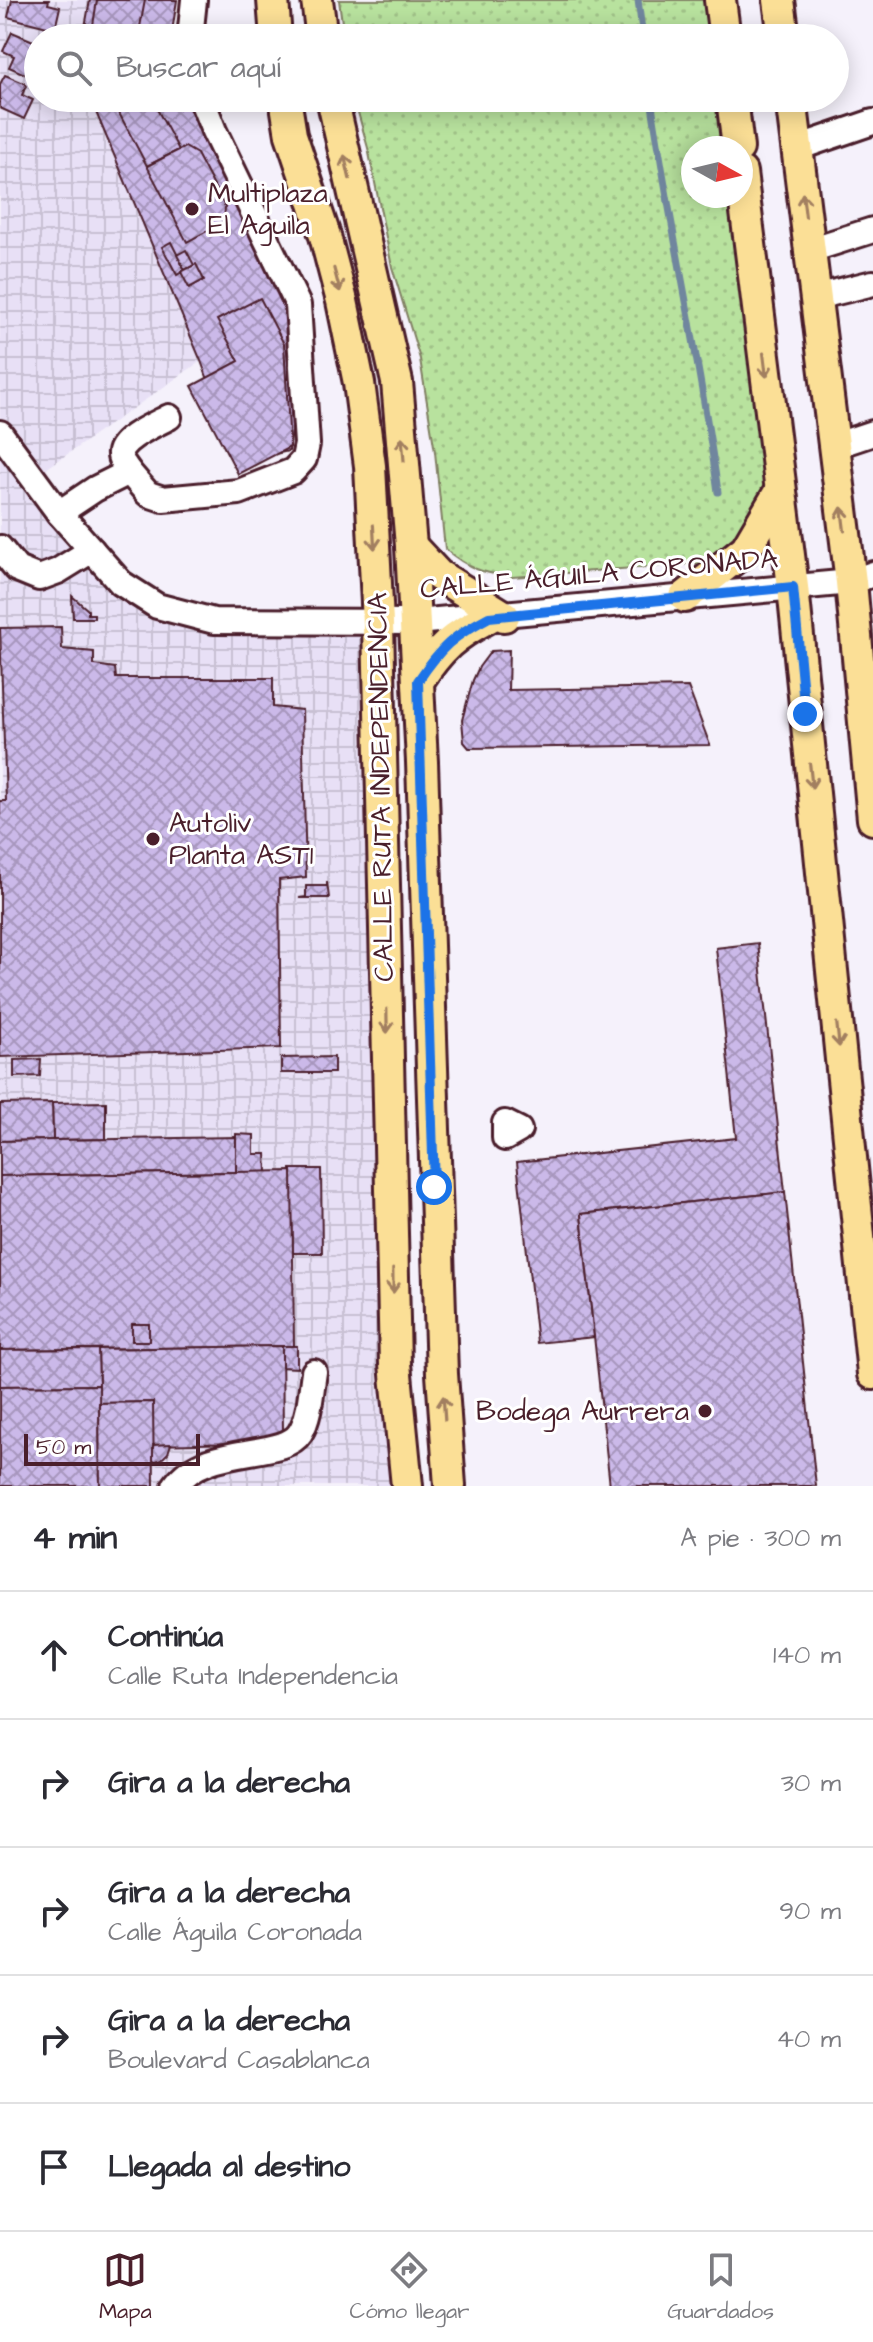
<!DOCTYPE html>
<html lang="es">
<head>
<meta charset="utf-8">
<style>
	:root { --surface:#fff; --page:#f2f2f3; --text:#2b2b33; --muted:#7c7c81; --line:#e1e1e2; --accent:#4a1f2b }
	body { margin:0; font-family:"Architects Daughter",sans-serif; background:var(--page); color:var(--text) }
	.compass { position:absolute; left:681px; top:136px; width:72px; height:72px; border-radius:50%; background:var(--surface); box-shadow:0 4px 20px #0003; rotate:98deg }
	.scale { position:absolute; left:24px; bottom:20px; width:176px; box-sizing:border-box; padding-left:8px; border:4px solid #4a1f2b; border-top:0; font-size:22px; line-height:28px; white-space:nowrap; color:#4a1f2b; -webkit-text-stroke:6px #fff; paint-order:stroke }
	.stop { position:absolute; width:24px; height:24px; margin:-18px; border:6px solid #1a73e8; border-radius:50%; background:#fff }
	.stop.end { background:#1a73e8; border-color:#fff; box-shadow:0 2px 8px #0008 }
	.list { margin:0; padding:0; list-style:none }
	h2 { display:flex; justify-content:space-between; align-items:center; height:104px; margin:0; padding:0 32px; font-size:34px }
	h2 small { font-size:26px; font-weight:400; color:var(--muted) }
	.list li { display:grid; grid-template-columns:52px 1fr auto; gap:24px; align-items:center; box-sizing:border-box; height:128px; padding:0 32px; border-top:2px solid var(--line) }
	.list b { display:block; font-size:30px; white-space:nowrap }
	.list p { margin:0; font-size:26px; white-space:nowrap; color:var(--muted) }
	.list em { font-size:26px; font-style:normal; color:var(--muted) }
	.icon { flex:none; width:44px; height:44px; fill:none; stroke:currentColor; stroke-width:2; stroke-linecap:round; stroke-linejoin:round }
	.map { position:relative; flex:none; width:873px; height:1486px; overflow:hidden }
	.search { position:absolute; background:var(--surface); box-shadow:0 4px 20px #0003; left:24px; right:24px; top:24px; height:88px; display:flex; align-items:center; gap:20px; box-sizing:border-box; padding:0 28px; border-radius:44px; color:var(--muted); font-size:30px }
	.sheet { height:744px; background:var(--surface) }
	nav { display:flex; justify-content:space-around; align-items:center; box-sizing:border-box; height:112px; border-top:2px solid var(--line); background:var(--surface); font-size:22px; color:var(--muted) }
	nav a { display:grid; justify-items:center; gap:4px }
	nav .on { color:var(--accent) }
	.map>svg:first-child { display:block }
</style>
</head>
<body>
<div class="map">
<svg width="873" height="1486" viewBox="0 0 873 1486">
	<defs>
		<pattern id="industrial-grid" width="8" height="8" patternUnits="userSpaceOnUse" patternTransform="scale(2)"><rect width="8" height="8" fill="#e8e0f6"/><path d="M0 4h8M4 0v8" fill="none" stroke="#c8c0d3"/></pattern>
		<pattern id="grass-dots" width="8" height="8" patternUnits="userSpaceOnUse" patternTransform="scale(2)"><rect width="8" height="8" fill="#b8e29e"/><path d="M2 2h.1M6 6h.1" fill="none" stroke="#a0c188" stroke-width="1.8" stroke-linecap="round"/></pattern>
		<pattern id="building-cross-hatch" width="8" height="8" patternUnits="userSpaceOnUse" patternTransform="scale(2)"><rect width="8" height="8" fill="#cbb9e9"/><path d="M0 0l8 8M0 8l8-8" fill="none" stroke="#a796bd"/></pattern>
	</defs>
	<rect width="100%" height="100%" fill="#f5f1fb"/>
	<filter id="ink" filterUnits="userSpaceOnUse"><feTurbulence type="fractalNoise" baseFrequency=".0125" numOctaves="2"/><feDisplacementMap in="SourceGraphic" scale="16" xChannelSelector="R" yChannelSelector="G"/><feConvolveMatrix kernelMatrix="1 2 1 2 8 2 1 2 1" color-interpolation-filters="sRGB"/></filter>
	<g filter="url(#ink)">
		<!-- industrial -->
		<path fill="url(#industrial-grid)" d="M0,0H90L83,38H38V98H90L201,361L33,478L157,606L378,623L407,1486H0Z"/>
		<!-- grass -->
		<g fill="url(#grass-dots)" stroke="#818064" stroke-width="2">
			<path d="M339,0H711L715,38H344Z"/>
			<path d="M354,98H722L728,148H693V196H733L767,484L765,503L715,562L512,577C482,573 469,569 445,549L435,452L420,359L392,267L368,148Z"/>
		</g>
		<g fill="none" stroke-linecap="round" stroke-linejoin="round">
			<!-- stream -->
			<g stroke="#70869e" stroke-width="7">
				<path d="M638,0L643,38"/>
				<path d="M651,98C670,230 700,360 718,492"/>
			</g>
		</g>
		<!-- building -->
		<g fill="url(#building-cross-hatch)" stroke="#4a1f2b" stroke-width="2" fill-rule="evenodd">
			<path d="M12,0H49L48,4L60,7L55,29L8,17Z"/>
			<path d="M90,0H177L171,38H83Z"/>
			<path d="M97,0H145L138,38H91Z"/>
			<path d="M12,32L38,43V67L35,66L31,75H27L9,67L14,56L3,51Z"/>
			<path d="M5,75L24,83L26,86L22,95L33,100L24,119L0,108V84Z"/>
			<path d="M90,98H183L309,320L289,451L239,462L201,361Z"/>
			<path d="M111,98H151L179,150L147,166Z"/>
			<path d="M185,147L197,154L225,207L224,222L187,242L147,166Z"/>
			<path d="M171,242L185,270L177,275L162,247Z"/>
			<path d="M186,250L194,265L185,270L177,255Z"/>
			<path d="M196,264L204,280L189,288L181,272Z"/>
			<path d="M260,298L284,344L290,447L238,474L192,386L239,361L217,320Z"/>
			<path d="M72,596L88,610V614H94V618H73Z"/>
			<path d="M61,627L62,649L94,652V665L115,668L116,678H273V707L302,710L306,877L279,880L281,1048L0,1057V801H6L0,628Z"/>
			<path d="M509,650L508,690L688,687L710,745L469,748L464,742L462,720L473,680L479,667L491,651Z"/>
			<path d="M327,882L329,898H299L306,897V886H327Z"/>
			<path d="M758,943L785,1192L581,1214L594,1337L537,1343L517,1162L736,1138L716,948Z"/>
			<path d="M334,1057V1073H281V1058Z"/>
			<path d="M41,1059L40,1076L14,1077V1060Z"/>
			<path d="M106,1102V1139L53,1140L52,1103Z"/>
			<path d="M52,1103L53,1140L0,1141V1104Z"/>
			<path d="M236,1134L254,1135V1154H266L267,1172H236Z"/>
			<path d="M236,1137V1172L0,1176V1141Z"/>
			<path d="M291,1169H321L322,1253H293Z"/>
			<path d="M292,1171L294,1346L0,1350V1176ZM132,1324H149V1341H132Z"/>
			<path d="M785,1192L816,1486H610L581,1214Z"/>
			<rect x="132" y="1324" width="17" height="17"/>
			<path d="M282,1346L283,1432L267,1437L241,1443L153,1445V1402L99,1403L98,1349Z"/>
			<path d="M282,1346H297V1368L282,1367Z"/>
			<path d="M98,1349L99,1385L0,1386V1350Z"/>
			<path d="M99,1385L100,1486H0V1386Z"/>
			<path d="M153,1402L154,1486H100L99,1403Z"/>
			<path d="M171,1444L168,1453L162,1459L153,1462V1445Z"/>
		</g>
		<g fill="none" stroke-linecap="round" stroke-linejoin="round">
			<!-- minor casing -->
			<g stroke="#4a1f2b" stroke-width="30">
				<g id="minor">
					<path d="M190,38L194,0"/>
					<path d="M797,148L873,122"/>
					<path d="M810,250L873,230"/>
					<path d="M816,297L873,283"/>
					<path d="M0,433L59,513L121,583L157,606L214,621L416,622L851,582L873,574"/>
					<path d="M834,446L873,433"/>
					<path d="M129,472C126,467 120,461 120,455C118,440 156,424 169,417"/>
					<path d="M59,513L95,489L129,472L148,494L163,499L239,492L293,471L304,459L307,444L298,305L214,131L201,98"/>
					<path d="M0,548L17,569L39,578L58,571L92,550"/>
					<path d="M505,1123L519,1130L505,1138Z"/>
					<path d="M175,1486C204,1443 283,1460 300,1433C310,1417 311,1391 314,1372"/>
				</g>
			</g>
			<!-- major casing -->
			<g stroke="#4a1f2b" stroke-width="36">
				<g id="major">
					<path d="M273,0L276,38"/>
					<path d="M317,0L322,38"/>
					<path d="M720,0L725,38"/>
					<path d="M779,0L784,38"/>
					<path d="M285,98L291,135L325,236L342,301L359,383L370,466L378,623L395,1364L407,1486"/>
					<path d="M332,98L397,382L411,546L422,762L442,1374L450,1486"/>
					<path d="M732,98L738,148"/>
					<path d="M791,98L851,582L873,819"/>
					<path d="M741,172L793,587L873,1374"/>
					<path d="M411,546L438,575L504,616"/>
					<path d="M685,597L746,549L780,491"/>
					<path d="M418,681C441,647 453,636 489,617"/>
				</g>
			</g>
			<!-- minor -->
			<use href="#minor" stroke="#fff" stroke-width="24"/>
			<!-- major -->
			<use href="#major" stroke="#fbdf96" stroke-width="30"/>
		</g>
		<!-- one-way arrows -->
		<defs><path id="oneway-shaft" d="M-6 0H5M1.5-3L5.5 0L1.5 3" fill="none" stroke-width="1.6" stroke-linecap="round" stroke-linejoin="round" transform="scale(2)"/></defs>
		<g stroke="#a27f60">
			<use href="#oneway-shaft" transform="translate(347 167) rotate(-103)"/>
			<use href="#oneway-shaft" transform="translate(804 205) rotate(-97)"/>
			<use href="#oneway-shaft" transform="translate(337 280) rotate(75)"/>
			<use href="#oneway-shaft" transform="translate(765 365) rotate(83)"/>
			<use href="#oneway-shaft" transform="translate(403 449) rotate(-95)"/>
			<use href="#oneway-shaft" transform="translate(843 519) rotate(-97)"/>
			<use href="#oneway-shaft" transform="translate(374 537) rotate(87)"/>
			<use href="#oneway-shaft" transform="translate(811 776) rotate(84)"/>
			<use href="#oneway-shaft" transform="translate(387 1021) rotate(89)"/>
			<use href="#oneway-shaft" transform="translate(838 1035) rotate(84)"/>
			<use href="#oneway-shaft" transform="translate(393 1281) rotate(89)"/>
			<use href="#oneway-shaft" transform="translate(444 1408) rotate(-94)"/>
		</g>
	</g>
	<g fill="none" stroke-linecap="round" stroke-linejoin="round" filter="url(#ink)">
		<!-- route -->
		<path stroke="#1a73e8" stroke-width="10" d="M434,1187L418,681C441,647 453,636 489,617L793,587L805,714"/>
	</g>
	<!-- markers -->
	<g fill="#4a1f2b" stroke="#fff" stroke-width="3">
		<circle cx="192" cy="209" r="8"/>
		<circle cx="153" cy="839" r="8"/>
		<circle cx="705" cy="1411" r="8"/>
	</g>
	<g text-anchor="middle" dominant-baseline="central" stroke-width="6" stroke-linejoin="round" paint-order="stroke">
		<!-- poi labels -->
		<g font-size="28" fill="#4a1f2b" stroke="#fff" text-anchor="start">
			<text x="208" y="193">Multiplaza<tspan x="208" dy="32">El Aguila</tspan></text>
			<text x="169" y="823">Autoliv<tspan x="169" dy="32">Planta AST1</tspan></text>
			<text x="689" y="1411" text-anchor="end">Bodega Aurrera</text>
		</g>
		<!-- street labels -->
		<g font-size="28" fill="#4a1f2b" stroke="#fff">
			<text transform="translate(599 574) rotate(-5)">CALLE ÁGUILA CORONADA</text>
			<text transform="translate(381 787) rotate(-91)">CALLE RUTA INDEPENDENCIA</text>
		</g>
	</g>
</svg>
<svg class="compass" viewBox="-18 -18 36 36"><path d="M0-13l5 13h-10z" fill="#e53935"/><path d="M0 13l5-13h-10z" fill="#7c7c81"/></svg>
<div class="scale">50 m</div>
<div class="stop" style="left:434px;top:1187px"></div>
<div class="stop end" style="left:805px;top:714px"></div>
<div class="search"><svg class="icon" aria-label="search" viewBox="0 0 24 24"><circle cx="10" cy="10" r="6"/><path d="M15 15l6 6"/></svg>Buscar aquí</div>
</div>
<section class="sheet">
<h2>4 min<small>A pie · 300 m</small></h2>
<ul class="list">
<li><svg class="icon" aria-label="ahead" viewBox="0 0 24 24"><path d="M12 20V5M6 11l6-6 6 6"/></svg><div><b>Continúa</b><p>Calle Ruta Independencia</p></div><em>140 m</em></li>
<li><svg class="icon" aria-label="right" viewBox="0 0 24 24"><path d="M7 20v-9h11M14 6l5 5-5 5"/></svg><div><b>Gira a la derecha</b></div><em>30 m</em></li>
<li><svg class="icon" aria-label="right" viewBox="0 0 24 24"><path d="M7 20v-9h11M14 6l5 5-5 5"/></svg><div><b>Gira a la derecha</b><p>Calle Águila Coronada</p></div><em>90 m</em></li>
<li><svg class="icon" aria-label="right" viewBox="0 0 24 24"><path d="M7 20v-9h11M14 6l5 5-5 5"/></svg><div><b>Gira a la derecha</b><p>Boulevard Casablanca</p></div><em>40 m</em></li>
<li><svg class="icon" aria-label="arrive" viewBox="0 0 24 24"><path d="M6 21V4h12l-3 4 3 4H6"/></svg><div><b>Llegada al destino</b></div></li>
</ul>
</section>
<nav>
<a class="on"><svg class="icon" aria-label="map" viewBox="0 0 24 24"><path d="M3 6l6-2 6 2 6-2v14l-6 2-6-2-6 2zM9 4v14M15 6v14"/></svg>Mapa</a>
<a><svg class="icon" aria-label="directions" viewBox="0 0 24 24"><path d="M12 3l9 9-9 9-9-9zM9 14v-3h6M13 9l2 2-2 2"/></svg>Cómo llegar</a>
<a><svg class="icon" aria-label="saved" viewBox="0 0 24 24"><path d="M7 4h10v16l-5-4-5 4z"/></svg>Guardados</a>
</nav>
</body>
</html>
